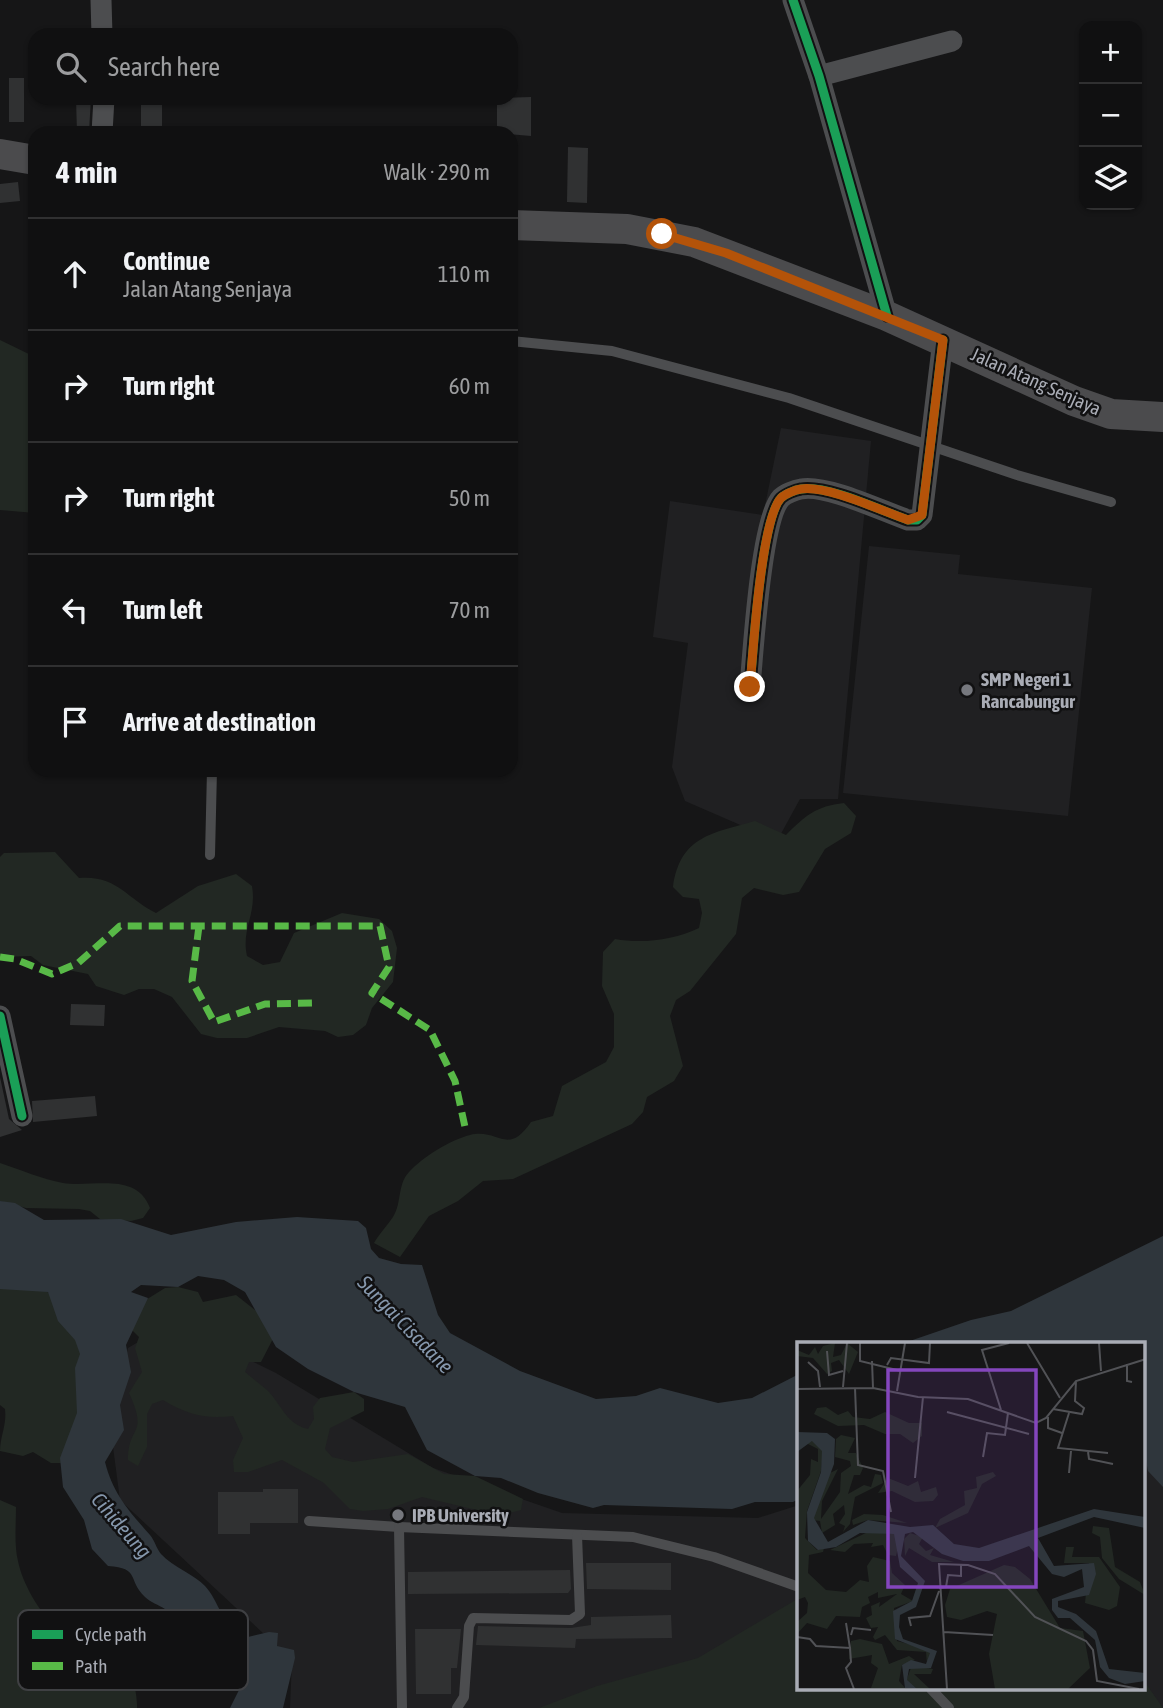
<!DOCTYPE html>
<html lang="en">
<head>
<meta charset="utf-8">
<style>
	:root { --surface:#101011; --page:#19191a; --text:#f1f3f6; --muted:#9c9d9f; --line:#303031 }
	body { margin:0; font-family:"Asap Condensed",sans-serif; background:var(--page); color:var(--text) }
	.controls { position:absolute; right:21px; top:21px; display:grid; overflow:hidden; border-radius:14px; box-shadow:0 2px 5px #0004 }
	.controls button { width:63px; height:63px; display:grid; place-items:center; padding:0; border:0; border-bottom:2px solid var(--line); background:var(--surface); color:var(--text); font:35px sans-serif }
	.stop { position:absolute; width:21px; height:21px; margin:-16px; border:5px solid #b45309; border-radius:50%; background:#fff }
	.stop.end { background:#b45309; border-color:#fff; box-shadow:0 2px 7px #0008 }
	.list { margin:0; padding:0; list-style:none }
	h2 { display:flex; justify-content:space-between; align-items:center; height:91px; margin:0; padding:0 28px; font-size:30px }
	h2 small { font-size:23px; font-weight:400; color:var(--muted) }
	.list li { display:grid; grid-template-columns:46px 1fr auto; gap:21px; align-items:center; box-sizing:border-box; height:112px; padding:0 28px; border-top:2px solid var(--line) }
	.list b { display:block; font-size:26px; white-space:nowrap }
	.list p { margin:0; font-size:23px; white-space:nowrap; color:var(--muted) }
	.list em { font-size:23px; font-style:normal; color:var(--muted) }
	.icon { flex:none; width:38px; height:38px; fill:none; stroke:currentColor; stroke-width:2; stroke-linecap:round; stroke-linejoin:round }
	.map { position:relative; flex:none; width:1163px; height:1708px; overflow:hidden }
	.search { position:absolute; background:var(--surface); box-shadow:0 2px 5px #0004; left:28px; top:28px; width:490px; height:77px; display:flex; align-items:center; gap:18px; box-sizing:border-box; padding:0 24px; border-radius:21px; color:var(--muted); font-size:26px }
	.panel { position:absolute; background:var(--surface); box-shadow:0 2px 5px #0004; left:28px; top:126px; width:490px; height:651px; border-radius:21px }
	.map>svg:first-child { display:block }
</style>
</head>
<body>
<div class="map">
<svg width="1163" height="1708" viewBox="0 0 1163 1708">
	<rect width="100%" height="100%" fill="#161617"/>
	<!-- built -->
	<g fill="#202022">
		<path d="M781,428L871,441L838,799H800L777,841L685,801L672,767L688,643L653,637L670,501L763,515Z"/>
		<path d="M869,546L960,555L958,574L1092,588L1068,816L843,793Z"/>
		<path d="M172,1322L276,1373L433,1468L562,1513L758,1518L799,1505V1689H1144V1449L1163,1471V1708H290L292,1660L120,1500L110,1424L128,1348Z"/>
	</g>
	<!-- green -->
	<g fill="#222823">
		<path d="M0,340L35,357V513L0,510Z"/>
		<path d="M844,803L856,816L851,833L825,849L799,892L783,895L754,888L742,898L736,934L690,991L676,1000L670,1016L683,1066L674,1081L647,1097L643,1112L632,1124L513,1179L483,1181L458,1201L429,1216L400,1257L374,1243C379,1234 387,1226 393,1217C402,1203 397,1185 409,1172C423,1157 450,1140 470,1135C499,1128 507,1157 531,1122L553,1116L562,1086L606,1062L614,1047V1014L602,986L603,952L615,939C642,944 674,940 699,928L702,913L699,899L683,897L673,887C680,836 713,833 755,821L786,835C805,816 816,806 844,803Z"/>
		<path d="M55,852L79,878C117,875 126,898 156,913L198,886L236,874L252,886C257,914 241,929 247,956L263,965L280,962L294,933L342,913L379,919L392,931L397,948L393,982L372,1008L366,1025L353,1035L338,1037L325,1031L279,1027L247,1038H217L201,1034L172,997L154,989H139L124,995L96,986L88,974L43,965L31,956L0,957V857L4,853Z"/>
		<path d="M0,1163C21,1170 42,1179 63,1183C92,1188 136,1171 150,1208L143,1218L131,1221L100,1219L90,1211L79,1209L26,1208L0,1201Z"/>
		<path d="M0,1284H32L55,1296L83,1336L81,1407L62,1463H51L33,1452L23,1456L0,1451C0,1436 7,1425 5,1409L0,1405Z"/>
		<path d="M178,1287L198,1292L203,1302L236,1295L259,1313H270L278,1329L261,1362H249L245,1372C252,1378 260,1384 267,1390C282,1405 286,1424 308,1429L314,1419L313,1407L320,1398L354,1392L364,1399V1411L330,1428L325,1449L332,1457L353,1462L408,1454L444,1474L475,1476L523,1499L521,1510L509,1513L485,1512L422,1497L388,1509L363,1511L350,1509L324,1483L282,1460L248,1472H234L233,1460L243,1438L233,1416C205,1419 188,1415 163,1400L152,1404L147,1414V1447L138,1466L128,1460C128,1424 149,1437 129,1393L142,1372L135,1348L139,1337L131,1329L136,1306L165,1288Z"/>
		<path d="M0,1500L16,1507C16,1524 14,1545 18,1561C22,1582 39,1613 56,1626C89,1654 139,1654 137,1708H0Z"/>
		<path d="M799,1598V1689H1144V1681L1163,1708H539L597,1686L698,1658Z"/>
	</g>
	<!-- water -->
	<g fill="#2f363c">
		<path d="M0,1201L15,1203L44,1220L121,1219L171,1235L236,1222L297,1217L358,1221L366,1228L371,1249L379,1258L401,1264L422,1265L438,1315L450,1333L520,1371L596,1399L636,1396L660,1388L718,1403L752,1398L799,1374V1499L793,1502H755L732,1509L604,1505L593,1508L538,1493L501,1478L475,1476L427,1450L405,1407L354,1392L308,1369L276,1347L245,1292L224,1280L198,1276L178,1287L141,1285L131,1292L148,1298L126,1345L131,1372L120,1405L124,1430L105,1462C113,1494 129,1511 150,1535C155,1541 156,1548 161,1554C173,1567 195,1575 205,1586C219,1601 222,1626 244,1638L269,1632L278,1633L277,1646L294,1650L295,1658L283,1708H230L241,1686V1678L231,1666L165,1624V1609C159,1605 150,1602 145,1597C127,1580 141,1568 108,1566L92,1549L84,1520L63,1487L60,1458L77,1413L75,1368L80,1354L75,1340L58,1321L48,1292L0,1289Z"/>
		<path d="M1163,1236V1487L1148,1471L1144,1451V1344H901L971,1320L1011,1311Z"/>
	</g>
	<!-- building -->
	<g fill="#303132">
		<rect x="9" y="78" width="15" height="44"/>
		<path d="M531,97V136L497,133V98Z"/>
		<path d="M76,98H91L89,132L77,133Z"/>
		<rect x="141" y="98" width="21" height="35"/>
		<path d="M568,147L588,148L587,203L567,202Z"/>
		<path d="M18,182L20,201L0,203V184Z"/>
		<path d="M71,1004L105,1005L104,1026L70,1025Z"/>
		<path d="M0,1077L9,1119L22,1130L0,1137Z"/>
		<path d="M95,1096L97,1116L33,1122L32,1101Z"/>
		<path d="M263,1489H298V1523H250V1534H218V1492H263Z"/>
		<path d="M586,1563H671V1590L587,1589Z"/>
		<path d="M570,1570L571,1589L568,1593L408,1594V1572Z"/>
		<path d="M671,1615L672,1638L576,1639L575,1648L476,1645L478,1626L571,1628L591,1625V1617Z"/>
		<path d="M415,1629H461L457,1668H451V1694H416Z"/>
	</g>
	<g fill="none" stroke-linecap="round" stroke-linejoin="round">
		<!-- service -->
		<g stroke="#4c4d4f" stroke-width="10">
			<path d="M511,341L612,351L789,398L1017,475L1111,502"/>
			<path d="M210,855L212,770"/>
			<path d="M309,1521L399,1527"/>
			<path d="M931,1689L949,1708"/>
			<path d="M402,1708L399,1527L633,1537L714,1557L799,1587"/>
			<path d="M457,1708L464,1697L469,1626L473,1618L571,1620L580,1614L577,1535"/>
		</g>
		<!-- minor -->
		<g stroke="#4c4d4f" stroke-width="21">
			<path d="M101,0L102,35"/>
			<path d="M793,0L819,76L887,316"/>
			<path d="M819,76L952,41"/>
			<path d="M102,133L104,98"/>
			<path d="M750,687C753,653 761,519 781,498C785,494 795,490 801,489C826,484 882,511 908,520H917L922,515L943,340"/>
			<path d="M0,1016L22,1116"/>
		</g>
		<!-- secondary -->
		<g stroke="#4b4b4d" stroke-width="30">
			<path d="M0,154L35,160"/>
			<path d="M511,225L627,229L694,242L887,316L1074,401L1111,414L1163,417"/>
		</g>
		<!-- quiet -->
		<g stroke="#58b947" stroke-width="7" stroke-dasharray="14 7" stroke-linecap="butt">
			<path d="M199,926L192,981L214,1022L265,1004L314,1003"/>
			<path d="M0,957L15,959L52,974L78,963L120,926H380L389,967L372,993L430,1030L455,1081L465,1127"/>
		</g>
		<!-- cycleway casing -->
		<g stroke="#111112" stroke-width="13">
			<g id="cycleway">
				<path d="M793,0L819,76L887,316"/>
				<path d="M750,687C753,653 761,519 781,498C785,494 795,490 801,489C826,484 882,511 908,520H917L922,515L943,340"/>
				<path d="M0,1016L22,1116"/>
			</g>
		</g>
		<!-- cycleway -->
		<use href="#cycleway" stroke="#1a9f57" stroke-width="9"/>
	</g>
	<g fill="none" stroke-linecap="round" stroke-linejoin="round">
		<!-- route -->
		<path stroke="#b45309" stroke-width="9" d="M662,234L726,253L943,340L922,515L908,520C882,511 827,485 801,489C795,490 785,494 781,498C761,519 753,653 750,687"/>
	</g>
	<!-- markers -->
	<g fill="#76787e" stroke="#111112" stroke-width="2.5">
		<circle cx="967" cy="690" r="7"/>
		<circle cx="398" cy="1515" r="7"/>
	</g>
	<g text-anchor="middle" dominant-baseline="central" stroke-width="5" stroke-linejoin="round" paint-order="stroke">
		<!-- street labels -->
		<g font-size="19" fill="#a9acb5" stroke="#111112">
			<text transform="translate(1036 381) rotate(24)">Jalan Atang Senjaya</text>
		</g>
		<!-- poi labels -->
		<g font-size="19" font-weight="bold" fill="#a9acb5" stroke="#111112" text-anchor="start">
			<text x="981" y="679">SMP Negeri 1<tspan x="981" dy="22">Rancabungur</tspan></text>
			<text x="412" y="1515">IPB University</text>
		</g>
		<!-- water labels -->
		<g font-size="21" font-style="italic" fill="#8597ac" stroke="#111112">
			<text transform="translate(406 1324) rotate(46)">Sungai Cisadane</text>
			<text transform="translate(122 1525) rotate(49)">Cihideung</text>
		</g>
	</g>
	<!-- overview -->
	<g transform="translate(797 1342)">
		<rect width="348" height="348" fill="#161617"/>
		<path d="M38,1L36,15L44,13L50,1L61,10L52,32L42,18L34,21L35,29L30,32L16,16L0,14V8L12,13L18,5L21,12L26,4ZM29,65L41,73L51,69L56,75L73,77L88,70L112,81H125V94L116,101L103,92H88L67,83L41,84L17,72L20,66ZM44,93L58,96L51,111H59L66,126L63,133H57L51,152L67,143L74,145L78,132L84,133L86,141L58,155L53,182L46,190L48,184L42,181L48,172L47,163L36,172L38,183L25,191L23,179L16,178L29,133L41,127L25,159L24,177L43,150L44,131L54,124L53,119L38,115L39,97ZM18,98L26,108L24,129L10,169L8,196L20,208L27,206L26,210L12,213L11,231L29,248L49,250L63,238L72,240L70,224L76,215L93,219L95,231L108,243L104,252L116,259L97,266L100,299L131,307L134,311L130,322L129,310L100,308L88,293L78,298L76,295L81,285L74,286L69,276L75,273L74,264L83,260L82,265L100,252L81,256V250L71,255L73,261L65,265L63,275L39,274L30,287L10,281L0,292V280L10,271L11,261L8,255L0,258V149L13,133L14,117L21,120V107L9,101ZM196,130L199,134L185,142L171,171L138,186L143,177L168,163L167,149L180,146L179,135ZM91,136L111,144L121,139L124,150L139,145L141,153L136,159L118,160L95,149L81,151ZM67,172L86,173L110,181L71,178L56,183L55,178ZM296,184L312,186L318,225L343,240L348,253L322,237L305,216L303,195L295,191ZM71,190L98,192L102,201L99,214L91,213L86,203L74,205L76,201L57,202L48,210L33,208ZM113,191L126,195L122,202L129,209L137,206L133,213L157,220H135L112,206L108,214L107,197ZM269,205H277L275,215H302L323,245L320,264L312,268L288,261L292,221H267ZM207,223L218,225L233,237L263,286L286,289L293,326L271,347H198L192,312L200,272L190,269L164,278L150,275L148,263L153,247ZM63,297L85,302L92,322L112,314L118,318L105,323L102,339L109,347L74,346L81,326L74,321L75,313L52,317L54,299ZM115,323L136,327L134,332H117L133,347H120L109,339Z" fill="#222823"/>
		<path d="M0,90L30,91L38,97L37,122L17,176L31,200L71,178L113,185L136,183L157,202L182,206L297,167L348,175V186L297,175L241,196L257,224L297,221L299,232L292,253L261,259V265L279,272L299,289L312,327L348,331V339L328,342L312,336L303,325L298,298L273,276H261L255,268V257L287,245L285,227L267,235L255,232L232,204L192,219H166L145,212L116,190L108,192L104,214L128,239L119,265L103,273L102,285L106,297L140,309L134,326L112,327L110,338L120,347L108,346L105,323L114,318L129,322L133,311L98,297L96,269L115,259L121,241L103,225L97,192L63,191L39,205L21,208L11,199L10,170L24,130L25,109L15,99L0,110Z" fill="#2f363c"/>
		<path fill="none" stroke="#515256" stroke-width="2" d="M63,1V19L104,29M230,1L263,56M302,1L304,29M30,9L32,33L46,29M75,19L76,46M11,20L21,29L23,45M330,22V39L335,40M90,23L94,16L132,21L133,1M46,45L50,1M58,46L61,123L86,129L94,170M0,47L76,46L121,55L171,57L239,81L249,76L279,39L349,17M100,49L108,1M256,67L285,72L287,66L278,59L279,39M204,68L185,8L212,1M150,70L232,92M272,71L261,106L311,111M251,75V86L265,91M291,110L292,117L316,122M186,115L190,91L208,93L211,71M272,131L274,109M118,136L126,55M142,246L149,245L151,233L164,234V223M114,284L112,276L133,274L142,249M147,290L196,293M54,293L56,286L74,288M0,295L13,297L19,304L53,306L49,281M53,306L54,320L49,326L57,347M150,347L142,222L171,223L198,232L238,275L289,299L296,308L300,339L342,347"/>
		<path fill="#8446bd" fill-opacity="0.15" stroke="#8446bd" stroke-width="3.5" d="M91,28H239V245H91Z"/>
		<rect width="348" height="348" fill="none" stroke="#a9acb5" stroke-width="3.5"/>
	</g>
	<!-- legend -->
	<rect x="18" y="1610" width="230" height="80" rx="10" fill="#111112" stroke="#3f4043" stroke-width="2"/>
	<rect x="32" y="1630" width="31" height="9" fill="#1a9f57"/>
	<rect x="32" y="1662" width="31" height="8" fill="#58b947"/>
	<g font-size="19" fill="#a9acb5">
		<text x="75" y="1641">Cycle path</text>
		<text x="75" y="1673">Path</text>
	</g>
</svg>
<div class="controls">
<button>+</button>
<button>−</button>
<button><svg class="icon" aria-label="layers" viewBox="0 0 24 24"><path d="M12 4l9 5-9 5-9-5zM3 14l9 5 9-5"/></svg></button>
</div>
<div class="stop" style="left:662px;top:234px"></div>
<div class="stop end" style="left:750px;top:687px"></div>
<div class="search"><svg class="icon" aria-label="search" viewBox="0 0 24 24"><circle cx="10" cy="10" r="6"/><path d="M15 15l6 6"/></svg>Search here</div>
<section class="panel">
<h2>4 min<small>Walk · 290 m</small></h2>
<ul class="list">
<li><svg class="icon" aria-label="ahead" viewBox="0 0 24 24"><path d="M12 20V5M6 11l6-6 6 6"/></svg><div><b>Continue</b><p>Jalan Atang Senjaya</p></div><em>110 m</em></li>
<li><svg class="icon" aria-label="right" viewBox="0 0 24 24"><path d="M7 20v-9h11M14 6l5 5-5 5"/></svg><div><b>Turn right</b></div><em>60 m</em></li>
<li><svg class="icon" aria-label="right" viewBox="0 0 24 24"><path d="M7 20v-9h11M14 6l5 5-5 5"/></svg><div><b>Turn right</b></div><em>50 m</em></li>
<li><svg class="icon" aria-label="left" viewBox="0 0 24 24"><path d="M17 20v-9H6M10 6l-5 5 5 5"/></svg><div><b>Turn left</b></div><em>70 m</em></li>
<li><svg class="icon" aria-label="arrive" viewBox="0 0 24 24"><path d="M6 21V4h12l-3 4 3 4H6"/></svg><div><b>Arrive at destination</b></div></li>
</ul>
</section>
</div>
</body>
</html>
